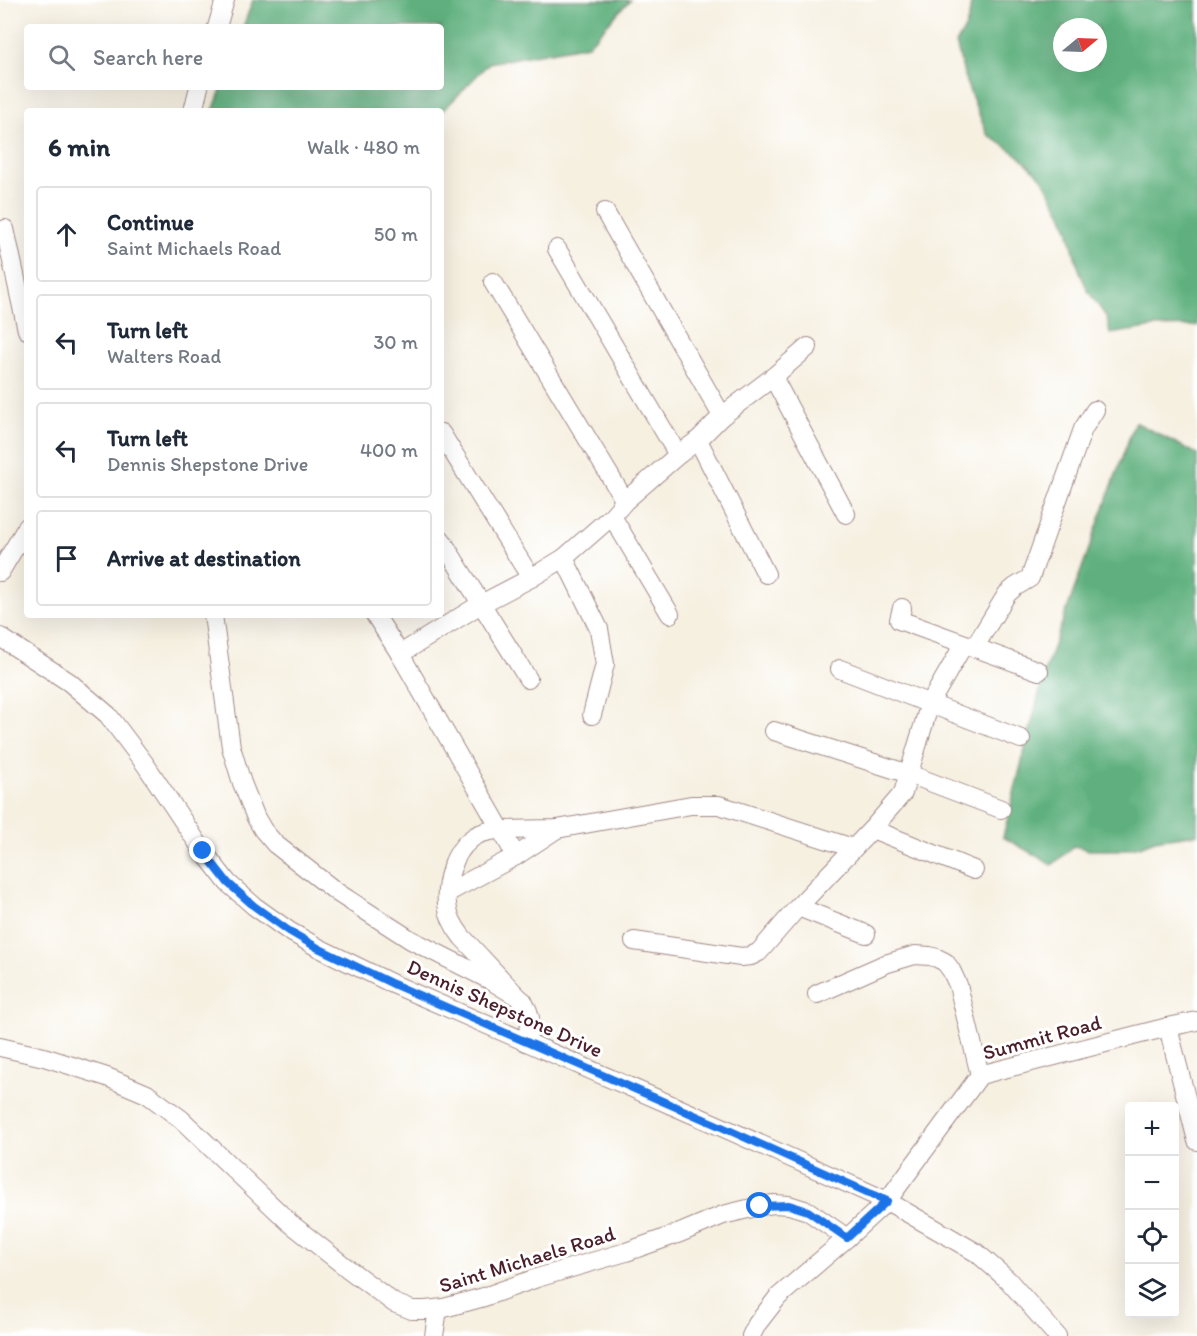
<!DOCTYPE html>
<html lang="en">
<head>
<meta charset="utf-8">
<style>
	:root { --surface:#fff; --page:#f2f2f3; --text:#1f2937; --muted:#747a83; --line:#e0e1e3 }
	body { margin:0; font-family:Itim,sans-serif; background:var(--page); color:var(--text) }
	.controls { position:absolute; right:18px; bottom:18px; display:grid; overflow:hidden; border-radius:6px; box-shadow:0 6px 24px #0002 }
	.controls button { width:54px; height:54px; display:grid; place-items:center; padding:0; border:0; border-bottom:2px solid var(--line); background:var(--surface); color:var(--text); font:30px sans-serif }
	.compass { position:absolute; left:1053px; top:18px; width:54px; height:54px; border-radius:50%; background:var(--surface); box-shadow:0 6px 24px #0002; rotate:71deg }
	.stop { position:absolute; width:18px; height:18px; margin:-14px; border:4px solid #1a73e8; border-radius:50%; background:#fff }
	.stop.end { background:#1a73e8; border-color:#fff; box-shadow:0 2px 6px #0008 }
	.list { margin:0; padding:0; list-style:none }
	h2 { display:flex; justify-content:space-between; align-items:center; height:78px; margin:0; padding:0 24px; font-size:26px }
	h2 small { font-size:20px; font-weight:400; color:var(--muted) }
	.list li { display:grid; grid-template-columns:39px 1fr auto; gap:18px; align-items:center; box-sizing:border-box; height:96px; margin:0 12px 12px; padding:0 12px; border:2px solid var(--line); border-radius:6px }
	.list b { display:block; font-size:22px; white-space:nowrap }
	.list p { margin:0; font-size:20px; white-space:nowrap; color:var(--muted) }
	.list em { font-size:20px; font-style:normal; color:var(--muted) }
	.icon { flex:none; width:33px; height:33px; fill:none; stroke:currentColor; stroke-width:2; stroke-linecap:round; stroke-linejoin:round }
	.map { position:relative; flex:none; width:1197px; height:1336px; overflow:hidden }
	.search { position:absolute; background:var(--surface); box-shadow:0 6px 24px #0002; left:24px; top:24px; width:420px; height:66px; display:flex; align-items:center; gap:15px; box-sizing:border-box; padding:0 21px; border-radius:6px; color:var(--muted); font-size:22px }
	.panel { position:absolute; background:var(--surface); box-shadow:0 6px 24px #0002; left:24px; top:108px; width:420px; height:510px; border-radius:6px }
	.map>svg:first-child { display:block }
</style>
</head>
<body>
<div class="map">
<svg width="1197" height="1336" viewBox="0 0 1197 1336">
	<rect width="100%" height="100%" fill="#fff"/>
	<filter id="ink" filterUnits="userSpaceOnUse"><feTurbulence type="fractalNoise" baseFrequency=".0167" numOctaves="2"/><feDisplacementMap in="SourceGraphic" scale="12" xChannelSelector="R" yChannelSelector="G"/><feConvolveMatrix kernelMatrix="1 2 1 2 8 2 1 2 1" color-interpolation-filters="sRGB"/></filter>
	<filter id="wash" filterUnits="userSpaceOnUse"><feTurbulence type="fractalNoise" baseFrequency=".008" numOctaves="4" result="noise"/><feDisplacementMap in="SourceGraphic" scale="24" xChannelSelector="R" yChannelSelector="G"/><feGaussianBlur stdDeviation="1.35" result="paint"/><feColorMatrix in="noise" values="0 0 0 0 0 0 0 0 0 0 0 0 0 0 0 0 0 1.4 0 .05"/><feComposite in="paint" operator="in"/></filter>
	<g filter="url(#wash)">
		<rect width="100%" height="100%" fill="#f6f0e1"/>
		<!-- forest -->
		<g fill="#5fb07e" stroke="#546854" stroke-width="1.5" fill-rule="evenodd">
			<path d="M253,0H630L588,45L489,63L441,113V111H213L222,87H441V27H243Z"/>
			<path d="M971,0H1197V326L1155,327L1110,334L1107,318L1088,291L1081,275L1076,260L1068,229L1062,214L1042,178L1018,155L987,134L966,82L956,43C967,28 970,19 971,0ZM1062,27H1098V63H1062Z"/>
			<path d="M1135,422L1197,454V834L1155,840L1140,846L1121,850H1089L1074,846L1052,865L1003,837L1045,670Z"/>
		</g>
	</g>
	<g filter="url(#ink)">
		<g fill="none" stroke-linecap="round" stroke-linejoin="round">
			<!-- minor casing -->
			<g stroke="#a08886" stroke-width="20">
				<g id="minor">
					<path d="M217,27L225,0"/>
					<path d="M193,111L199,87"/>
					<path d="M605,212L722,416"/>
					<path d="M5,229L27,330"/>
					<path d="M557,249L678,455"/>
					<path d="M493,282L625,501"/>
					<path d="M773,377L846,514"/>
					<path d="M441,433L531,578"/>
					<path d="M698,440L766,574"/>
					<path d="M612,516L670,614"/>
					<path d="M441,539L528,679"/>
					<path d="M564,558L599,629L605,664L592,715"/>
					<path d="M0,572L27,527"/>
					<path d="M902,608L899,620L1039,671"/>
					<path d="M213,615L231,747L242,783L256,818L263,830L275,844L338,893L411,940L490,980L518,997L523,1001L528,1011L530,1018V1025L526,1042"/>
					<path d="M375,615L400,654L516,856"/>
					<path d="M0,637L69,682L108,715L145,764L203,851L228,883L254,906L289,931L319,948L393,984L715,1124L887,1201L977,1253L1008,1280L1057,1336"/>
					<path d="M974,648L1007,594L1015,587L1030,578L1083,429L1095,410"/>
					<path d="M400,654L481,604L531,578L564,558L612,516L625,501L678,455L698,440L722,416L773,377L808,347"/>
					<path d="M840,669L1021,739"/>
					<path d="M774,731L909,774L1001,809"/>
					<path d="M872,829L974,870"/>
					<path d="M447,893L516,856L557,829"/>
					<path d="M798,907L866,934"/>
					<path d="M634,941L741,957L751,956L759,952L798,907L872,829L903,793L930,703L964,644"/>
					<path d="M817,994L885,964L915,955L930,956L937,958L945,962L951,970L958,985L980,1075"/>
					<path d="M518,997L462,937C455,928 448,916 447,904C445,883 453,853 470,840C476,834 488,831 496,830L557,829L691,805H719L853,848"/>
					<path d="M1168,1027L1197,1141"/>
					<path d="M0,1047L44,1057L107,1077L147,1094L181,1119L290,1223L347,1268L394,1303L412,1310H425L444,1308L484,1297L537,1278L626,1252L680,1233L723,1215L760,1206L774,1204L789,1205L808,1211L847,1238"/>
					<path d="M434,1336L438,1309"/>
					<path d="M751,1336L757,1324L778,1297L847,1238L887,1201L980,1075L1168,1027L1197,1021"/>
				</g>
			</g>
			<!-- minor -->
			<use href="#minor" stroke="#fff" stroke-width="18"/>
		</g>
	</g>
	<g fill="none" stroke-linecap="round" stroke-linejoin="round" filter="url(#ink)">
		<!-- route -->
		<path stroke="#1a73e8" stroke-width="8" d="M203,851L228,883L254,906L289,931L318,948L393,984L715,1124L887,1201L847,1238L808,1211L789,1205L760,1206"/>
	</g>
	<g text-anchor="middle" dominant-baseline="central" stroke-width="6" stroke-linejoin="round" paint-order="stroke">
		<!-- street labels -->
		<g font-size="21" fill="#4a1f2b" stroke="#fff">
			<text transform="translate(505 1008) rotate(24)">Dennis Shepstone Drive</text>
			<text transform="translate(1042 1037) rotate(-15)">Summit Road</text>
			<text transform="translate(527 1259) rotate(-17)">Saint Michaels Road</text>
		</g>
	</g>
</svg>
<div class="controls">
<button>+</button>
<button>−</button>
<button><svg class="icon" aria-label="locate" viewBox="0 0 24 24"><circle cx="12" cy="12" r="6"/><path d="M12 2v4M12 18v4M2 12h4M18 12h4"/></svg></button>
<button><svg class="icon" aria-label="layers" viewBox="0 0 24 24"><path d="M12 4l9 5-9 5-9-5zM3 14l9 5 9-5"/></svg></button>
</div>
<svg class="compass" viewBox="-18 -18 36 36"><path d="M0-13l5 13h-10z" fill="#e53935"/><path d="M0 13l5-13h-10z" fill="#747a83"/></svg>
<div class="stop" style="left:760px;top:1206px"></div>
<div class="stop end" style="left:203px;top:851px"></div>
<div class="search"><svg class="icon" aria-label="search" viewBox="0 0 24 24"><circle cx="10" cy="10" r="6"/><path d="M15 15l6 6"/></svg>Search here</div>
<section class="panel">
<h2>6 min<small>Walk · 480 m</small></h2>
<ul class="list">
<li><svg class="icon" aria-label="ahead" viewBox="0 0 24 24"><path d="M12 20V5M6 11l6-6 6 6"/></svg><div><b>Continue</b><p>Saint Michaels Road</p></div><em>50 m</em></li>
<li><svg class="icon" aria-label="left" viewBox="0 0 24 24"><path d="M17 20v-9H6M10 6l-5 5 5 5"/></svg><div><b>Turn left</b><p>Walters Road</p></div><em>30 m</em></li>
<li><svg class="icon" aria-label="left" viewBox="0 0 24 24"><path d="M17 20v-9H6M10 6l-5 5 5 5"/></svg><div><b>Turn left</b><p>Dennis Shepstone Drive</p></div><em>400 m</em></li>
<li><svg class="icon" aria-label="arrive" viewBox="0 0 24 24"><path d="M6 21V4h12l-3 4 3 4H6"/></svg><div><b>Arrive at destination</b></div></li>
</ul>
</section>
</div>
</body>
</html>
